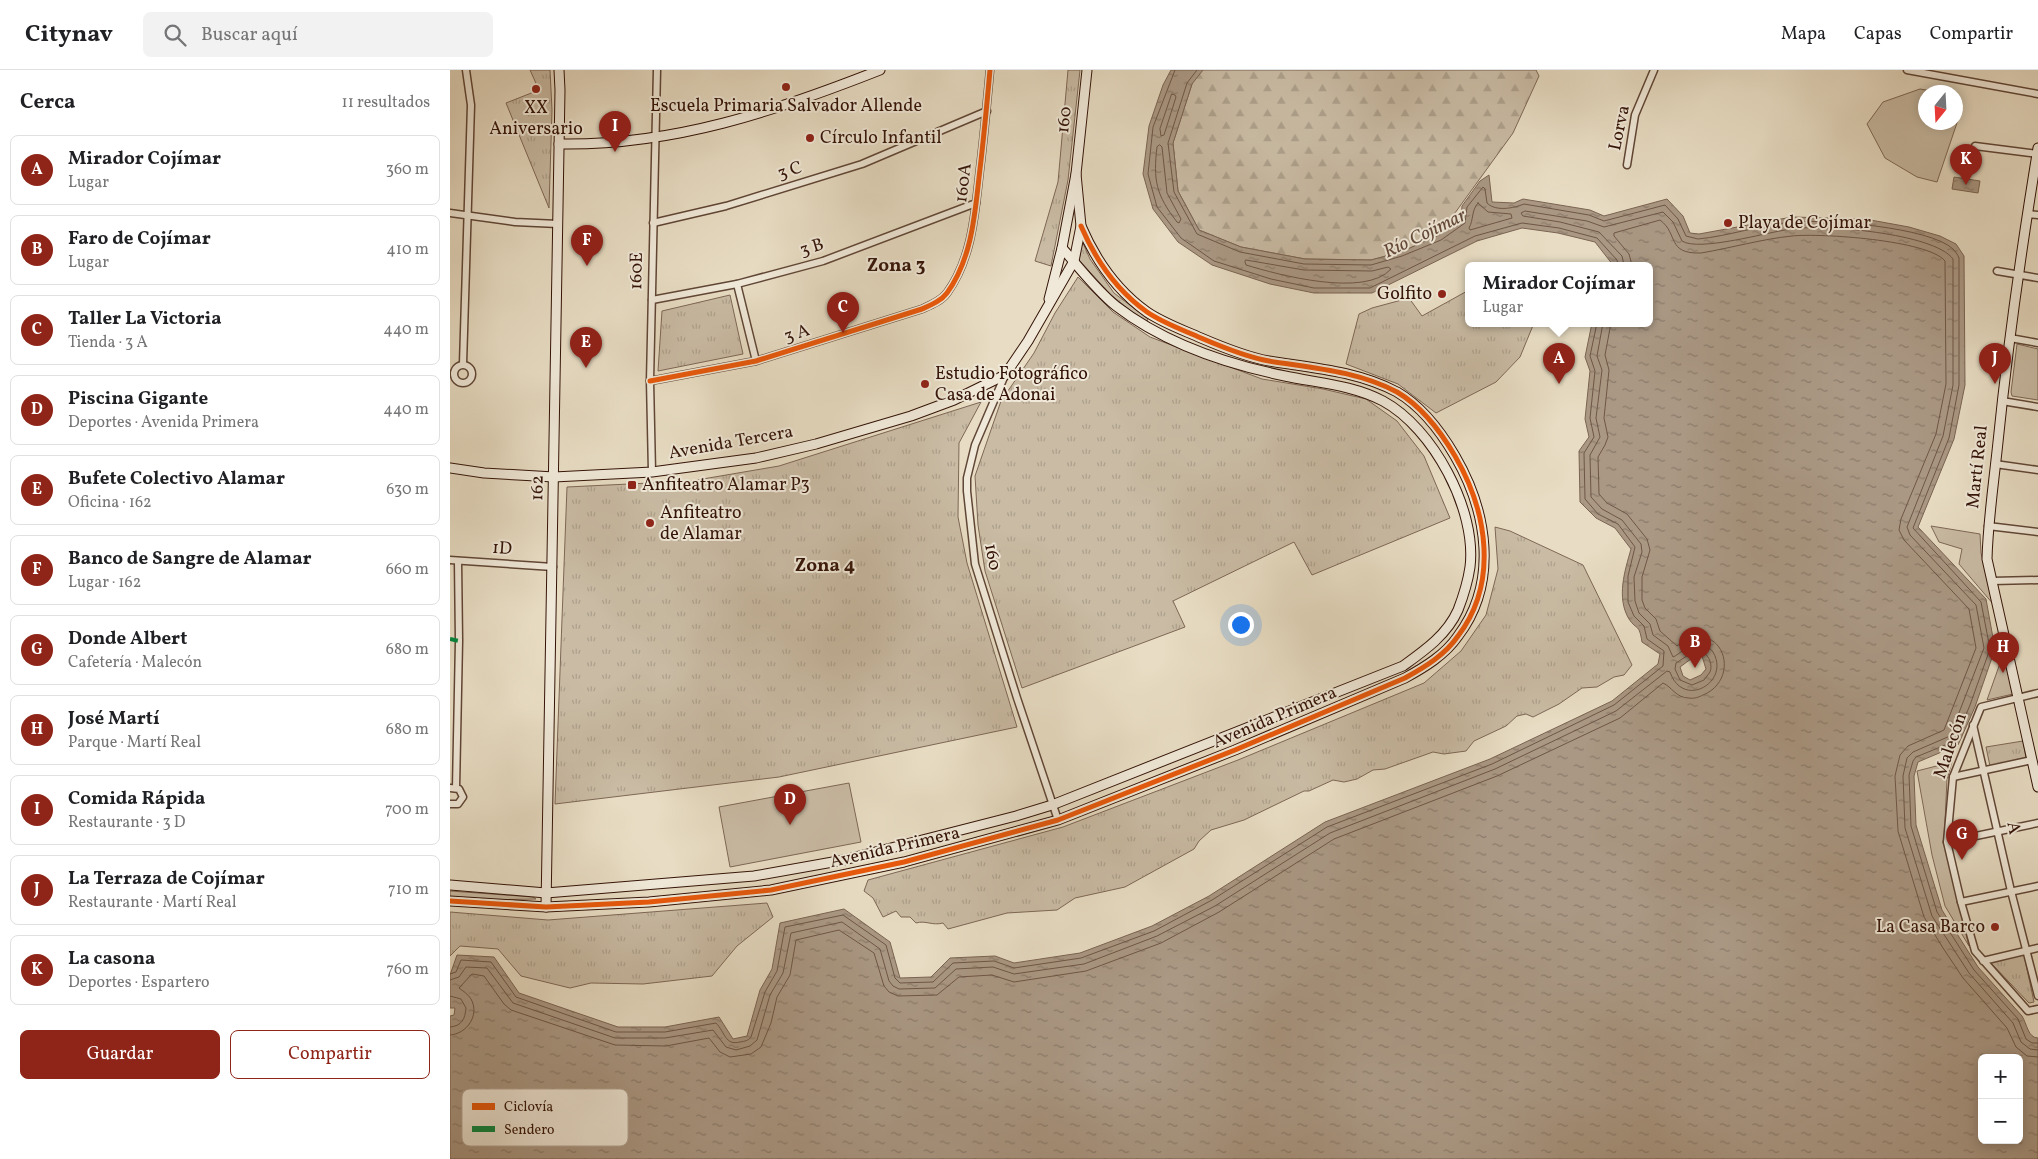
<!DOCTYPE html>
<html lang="es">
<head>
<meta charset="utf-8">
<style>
	:root { --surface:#fff; --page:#f2f2f2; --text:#202124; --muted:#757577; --line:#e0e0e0; --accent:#8f2418 }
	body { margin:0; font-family:Vollkorn,serif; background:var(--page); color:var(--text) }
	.controls { position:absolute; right:15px; bottom:15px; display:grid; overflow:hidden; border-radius:8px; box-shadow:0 2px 12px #0003 }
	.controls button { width:45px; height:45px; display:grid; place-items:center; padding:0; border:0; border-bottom:1px solid var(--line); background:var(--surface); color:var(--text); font:25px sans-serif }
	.compass { position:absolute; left:1468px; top:15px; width:45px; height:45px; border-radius:50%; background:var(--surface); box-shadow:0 2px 12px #0003; rotate:198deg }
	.you { position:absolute; left:790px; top:554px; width:18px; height:18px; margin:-12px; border:4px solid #fff; border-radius:50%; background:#1a73e8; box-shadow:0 0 0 8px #1a73e833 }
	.badge { display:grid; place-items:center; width:32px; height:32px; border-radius:50%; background:var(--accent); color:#fff; font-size:16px; font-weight:700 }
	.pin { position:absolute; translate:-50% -41px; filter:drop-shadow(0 1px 2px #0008) }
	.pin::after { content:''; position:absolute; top:26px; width:18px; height:15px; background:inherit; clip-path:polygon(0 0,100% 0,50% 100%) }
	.popup { position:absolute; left:1015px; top:192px; width:188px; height:65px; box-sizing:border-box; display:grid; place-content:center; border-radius:8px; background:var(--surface); filter:drop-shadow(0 1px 4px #0005); font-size:16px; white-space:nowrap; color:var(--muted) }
	.popup b { font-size:19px; color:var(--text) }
	.popup::after { content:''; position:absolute; left:50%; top:100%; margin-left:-10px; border:10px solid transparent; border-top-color:var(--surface) }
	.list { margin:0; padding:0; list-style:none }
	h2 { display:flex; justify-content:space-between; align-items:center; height:65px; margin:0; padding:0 20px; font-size:21px }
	h2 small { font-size:16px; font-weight:400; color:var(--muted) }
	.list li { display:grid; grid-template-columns:32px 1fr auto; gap:15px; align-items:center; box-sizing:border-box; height:70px; margin:0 10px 10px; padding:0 10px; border:1px solid var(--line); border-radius:8px }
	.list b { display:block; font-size:19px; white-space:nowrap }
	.list p { margin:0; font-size:16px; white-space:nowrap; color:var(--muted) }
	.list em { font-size:16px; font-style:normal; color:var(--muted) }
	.actions { display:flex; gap:10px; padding:15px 20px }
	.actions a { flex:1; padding:11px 0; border:1px solid var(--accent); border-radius:8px; text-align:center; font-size:18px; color:var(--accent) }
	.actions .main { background:var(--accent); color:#fff }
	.icon { flex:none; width:28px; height:28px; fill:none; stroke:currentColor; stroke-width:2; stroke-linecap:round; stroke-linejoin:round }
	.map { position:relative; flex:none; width:1588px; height:1089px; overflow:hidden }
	header { display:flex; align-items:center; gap:30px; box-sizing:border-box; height:70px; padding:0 25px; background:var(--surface); border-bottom:1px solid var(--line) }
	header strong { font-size:24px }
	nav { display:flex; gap:28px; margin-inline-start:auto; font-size:18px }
	.search { width:350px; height:45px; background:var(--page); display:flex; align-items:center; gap:12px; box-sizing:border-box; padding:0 18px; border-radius:8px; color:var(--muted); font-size:19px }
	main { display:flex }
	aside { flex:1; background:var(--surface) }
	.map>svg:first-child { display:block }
</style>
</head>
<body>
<header>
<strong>Citynav</strong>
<div class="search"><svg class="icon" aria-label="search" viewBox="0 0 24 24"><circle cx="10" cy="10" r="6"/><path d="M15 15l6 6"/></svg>Buscar aquí</div>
<nav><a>Mapa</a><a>Capas</a><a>Compartir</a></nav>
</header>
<main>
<aside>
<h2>Cerca<small>11 resultados</small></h2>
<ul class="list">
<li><span class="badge">A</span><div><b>Mirador Cojímar</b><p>Lugar</p></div><em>360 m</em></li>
<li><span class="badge">B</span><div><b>Faro de Cojímar</b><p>Lugar</p></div><em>410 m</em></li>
<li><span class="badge">C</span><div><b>Taller La Victoria</b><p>Tienda · 3 A</p></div><em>440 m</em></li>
<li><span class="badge">D</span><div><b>Piscina Gigante</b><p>Deportes · Avenida Primera</p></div><em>440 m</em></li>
<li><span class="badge">E</span><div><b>Bufete Colectivo Alamar</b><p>Oficina · 162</p></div><em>630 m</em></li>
<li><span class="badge">F</span><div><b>Banco de Sangre de Alamar</b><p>Lugar · 162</p></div><em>660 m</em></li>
<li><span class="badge">G</span><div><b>Donde Albert</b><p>Cafetería · Malecón</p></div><em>680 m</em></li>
<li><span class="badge">H</span><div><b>José Martí</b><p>Parque · Martí Real</p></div><em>680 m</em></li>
<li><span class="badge">I</span><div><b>Comida Rápida</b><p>Restaurante · 3 D</p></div><em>700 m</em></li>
<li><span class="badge">J</span><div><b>La Terraza de Cojímar</b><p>Restaurante · Martí Real</p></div><em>710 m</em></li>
<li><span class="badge">K</span><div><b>La casona</b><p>Deportes · Espartero</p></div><em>760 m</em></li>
</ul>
<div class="actions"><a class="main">Guardar</a><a>Compartir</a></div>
</aside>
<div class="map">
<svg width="1588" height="1089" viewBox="0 0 1588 1089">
	<defs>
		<pattern id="grass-tufts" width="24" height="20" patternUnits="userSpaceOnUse" patternTransform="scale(1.25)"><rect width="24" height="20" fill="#c9bba4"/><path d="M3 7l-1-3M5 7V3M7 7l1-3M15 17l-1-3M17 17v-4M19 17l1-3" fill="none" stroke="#ada08c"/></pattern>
		<pattern id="forest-firs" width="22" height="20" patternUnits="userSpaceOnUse" patternTransform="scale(1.25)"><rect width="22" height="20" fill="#c9bba4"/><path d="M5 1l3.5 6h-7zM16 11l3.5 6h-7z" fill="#ada08c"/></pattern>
		<pattern id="water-ripples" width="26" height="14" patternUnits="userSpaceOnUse" patternTransform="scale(1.25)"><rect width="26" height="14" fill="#aa9884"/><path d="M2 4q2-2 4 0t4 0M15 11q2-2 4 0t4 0" fill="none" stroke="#8b7b6a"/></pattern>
	</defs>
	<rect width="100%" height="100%" fill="#e8ddc4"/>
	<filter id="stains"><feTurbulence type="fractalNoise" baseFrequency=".004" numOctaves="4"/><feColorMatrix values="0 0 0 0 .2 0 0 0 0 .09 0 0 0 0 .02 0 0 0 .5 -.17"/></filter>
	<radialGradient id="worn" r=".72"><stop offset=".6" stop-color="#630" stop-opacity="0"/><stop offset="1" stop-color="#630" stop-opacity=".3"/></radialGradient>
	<!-- grass -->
	<g fill="url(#grass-tufts)" stroke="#7e6756">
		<path d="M80,0H100L102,40L99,138L56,33L89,20Z"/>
		<path d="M618,0H630L618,110L601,196L585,191L608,112Z"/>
		<path d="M632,171L640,189L664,223L698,249L696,253L661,225L629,190Z"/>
		<path d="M628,207L663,242L700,267L812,309L873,319L916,329L947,351L974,386L1000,448L862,505L844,472L723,531L735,557L572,618L535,501L528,455L525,406L551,331L584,283L605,243Z"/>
		<path d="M1019,220V253H1084L1070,287L1046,312L986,343L948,314L896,294L909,244L922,238L959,228L972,246Z"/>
		<path d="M280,225L293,284L208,301L212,241Z"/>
		<path d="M531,332L509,373L508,447L517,493L567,657L329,707L105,734L117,417L241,411L329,396Z"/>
		<path d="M1045,457L1060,461L1133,495L1182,595L1174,605L1164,607L1147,617L1132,618L1109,634L1083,647L1076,644L1067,646L1056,656L1024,671L1016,681L994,684L983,682L935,699L923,700L907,709L894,712L883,710L859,721H854L794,750L761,760L749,771L744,779L675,817L625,828L607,840L557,843L498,859L493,853C482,856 476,850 466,853L460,847H451L446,841L433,847L423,828L414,821L418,810L613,757L788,690L974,613L1011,581L1036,545L1048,499Z"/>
		<path d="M1573,671L1576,688L1540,696L1536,677Z"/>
		<path d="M0,821L83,827L86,829L30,830L0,827Z"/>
		<path d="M317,833L323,847L287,876L262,906L193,914L141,913L120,918L71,906L48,879L10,876L0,886V842L98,850Z"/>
		<path d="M1574,885L1584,932L1579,933L1540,892Z"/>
	</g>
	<!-- forest -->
	<path fill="url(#forest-firs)" stroke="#7e6756" d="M729,0H1086L1089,6L1063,63L989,165L951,182L921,190L855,189L791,177L749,160L728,121L723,73L742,14Z"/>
	<!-- park -->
	<g fill="#c9bba4" stroke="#7e6756">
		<path d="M1470,19L1488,22H1476V52H1506V29L1510,33L1511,41L1487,112L1467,107L1435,88L1417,54L1433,32Z"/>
		<path d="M1567,274L1588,279V330L1562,326L1561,322Z"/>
		<path d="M1481,456L1530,464L1531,483L1544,535L1509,494L1512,479L1489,472Z"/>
		<path d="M1554,582L1563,624L1537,630Z"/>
		<path d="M1502,692L1497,709L1494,773L1519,876L1495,836L1482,785L1467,701Z"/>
		<path d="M399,713L411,772L280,797L269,737Z"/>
	</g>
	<!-- water -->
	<g fill="url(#water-ripples)" stroke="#7a6352" fill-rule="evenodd">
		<path d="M721,0H753L742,14L723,73L728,121L749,160L791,177L855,189L921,190L951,182L989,165L1011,149L1012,136L1030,111L1039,105L1042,132L1064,133L1073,129L1140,140L1154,146L1217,129L1233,146L1240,163L1249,164L1342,147L1415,149L1459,157L1490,166L1506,174L1514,186L1515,315L1504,369L1468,457L1536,529L1545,579L1525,637L1508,675L1468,692L1464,706L1466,755L1492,840L1528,897L1572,946C1577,954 1578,968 1588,968V1089H0V946L4,945L5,938H0V905L7,885L44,887L69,923L168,957H215L269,947L283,969L297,966L310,920L322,899L330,853L394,839L440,872L450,908L481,907L500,888L545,886L564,893L630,883L702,856L759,826L875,752L1040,689L1162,631L1208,594L1210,584L1192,572C1189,553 1187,561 1179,549C1166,528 1175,500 1181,479L1165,458L1146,448L1130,432L1129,381L1139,367L1135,349L1140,301L1135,287L1142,253H1199V195H1163L1145,172L1108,163L1072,158L1027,171L922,223H864L820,214L762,195L728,172L703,139L693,104L699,56L713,15ZM1245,586H1252L1256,599L1251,605L1240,610L1233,606L1230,597ZM1532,988H1569V1070H1532Z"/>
		<path d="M1504,107L1530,111L1528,123L1502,119Z"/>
	</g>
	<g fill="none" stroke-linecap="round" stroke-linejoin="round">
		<!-- shore -->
		<g stroke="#6e5646" stroke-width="1">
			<path d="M725,0L703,57L698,104L707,137L731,168L764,191L821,209L864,218H920L1025,166L1072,153L1109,158L1147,168L1167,190L1168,195"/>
			<path d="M747,0L737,13L718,73L724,122L747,164L790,182L854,194L921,195L952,186L991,170L1015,153L1017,137L1033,117L1035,119L1037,133C1046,142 1064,138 1074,134L1139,145L1154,151L1215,135L1228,149L1236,166L1248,169C1279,166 1310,155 1342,152C1374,149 1480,157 1503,179C1505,181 1508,185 1509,188V315L1499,368L1463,458L1531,532L1540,579L1520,635L1505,671L1466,687L1463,691L1459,705L1461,756L1487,842L1524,900L1568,949L1576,969L1582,973H1588"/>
			<path d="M722,24L725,25L726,27L714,65L711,66L710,59Z"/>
			<path d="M710,75L712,77L717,123L731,149L729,153L727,152C706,125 703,110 707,77Z"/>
			<path d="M1028,133L1038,142L1061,144L1062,148L1020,160L1019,158C1024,149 1021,141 1028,133Z"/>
			<path d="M796,190L854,200L922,201L938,197L941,199C915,228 829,205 796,195L795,192Z"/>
			<path d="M1174,195L1172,186L1149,162L1110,152L1073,146L1071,143L1075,141L1137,151L1154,157L1213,142L1223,152L1232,171C1249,182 1318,162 1341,159C1372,154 1484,163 1503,189V315L1493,366L1457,457L1460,465L1526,535L1534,578L1500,666L1463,682L1457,688L1453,706L1455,758L1482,846L1519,903L1563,953L1571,972L1580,979L1588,980"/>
			<path d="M1182,195L1179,184L1164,166V163L1210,150C1229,164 1216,184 1251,183C1281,178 1312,169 1342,166C1370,163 1478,170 1495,191L1496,314L1486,364L1451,449L1449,460L1454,470L1519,539L1526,578L1494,660L1458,676L1450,685L1445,706L1448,761L1474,847L1493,878L1513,908L1557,958L1566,977L1577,986L1588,987"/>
			<path d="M1251,581C1259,584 1263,595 1260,602L1254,610L1242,615L1230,610L1225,599L1226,593L1243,582Z"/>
			<path d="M0,904L6,902L11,890L41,892L66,927L166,962H215L266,953C275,962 275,976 290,972C295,971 298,971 301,967L315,922L327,901L335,857L393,845L436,875L445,908L450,913L483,912L503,893L544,891L564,898L631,888L704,861L762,830L877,757L1042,694L1164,635L1213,596L1214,581L1197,569L1194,556L1184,546L1178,532V506L1185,477L1168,454L1148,444L1135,429L1134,383L1144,367L1140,348L1145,301L1140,286L1147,253"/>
			<path d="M0,910L9,907L16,897L37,898L63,933L165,968H215L263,960L276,977L286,980L300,976L307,970L320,925L333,903L341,863L392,852L430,879L439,911L443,916L449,919L485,918L506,899L543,897L564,904L634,894L707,866L765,836L880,763L1045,699L1166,641L1217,601L1220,602C1233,640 1281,612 1263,582C1258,575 1251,573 1243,575C1235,577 1230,584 1223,587L1218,576L1203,565L1200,554L1189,543L1185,531L1184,507L1192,482L1191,474L1172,450L1152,439L1141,427L1140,385L1150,367L1146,348L1152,300L1147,286L1153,253"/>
			<path d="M0,926L11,929L16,938C15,949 12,956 0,957"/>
			<path d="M0,965C17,964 30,945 21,929C18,924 13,921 9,918L22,904L34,906L54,934L61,940L165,975L216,976L259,968L270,982L280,987L301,984L311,977L321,953L327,927L340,905L346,870L389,860L424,883L434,916L439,922L448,926L487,925L509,907L542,905L564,912L636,901L711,873L769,842L884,769L1047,706L1170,648L1213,613C1222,617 1226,628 1239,628C1244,629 1249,627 1253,625C1288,611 1277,559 1241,568C1236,569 1232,573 1227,576L1210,561L1206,549L1195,538L1192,530V507L1200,480L1197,469L1177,444L1157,433L1149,424L1148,387L1155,375L1158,367L1154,348L1159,300L1155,285L1161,253"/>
		</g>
		<!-- street casing -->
		<g stroke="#604636" stroke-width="9">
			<g id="street">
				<path d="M1457,0L1588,24"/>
				<path d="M1525,76L1588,84"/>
				<path d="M1177,95L1185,45L1204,0"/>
				<path d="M0,143L65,152L108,154"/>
				<path d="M1577,144L1588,145"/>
				<path d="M203,153L276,136L412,94L537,41"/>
				<path d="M1547,201L1588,208"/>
				<path d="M287,214L306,291"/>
				<path d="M202,230L287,214L373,191L526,133"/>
				<path d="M1560,268L1588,273"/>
				<path d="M13,294L21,35L16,0"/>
				<circle cx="13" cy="304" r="9"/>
				<path d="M555,305L525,375L517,408V421L525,494L567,628L608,750"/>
				<path d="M200,311L306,291L472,239C481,235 491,231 497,223C523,187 525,141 530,99C534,66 537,33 540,0"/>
				<path d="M1552,331L1588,337"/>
				<path d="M1545,394L1588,400"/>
				<path d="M202,402L200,311L207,0"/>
				<path d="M1538,456L1588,462"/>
				<path d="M0,490L103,497"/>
				<path d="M1542,511L1588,510"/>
				<path d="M1588,623L1531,637L1503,707L1497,772L1511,832L1525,881L1578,941L1588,939"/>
				<path d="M1523,655L1561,821L1588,926"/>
				<path d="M1503,707L1582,690"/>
				<path d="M0,718L9,719L13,727L8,734H0"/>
				<path d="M6,718L9,571L8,491"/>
				<path d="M1497,772L1588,753"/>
				<path d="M1511,832L1588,816"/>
				<path d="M1533,891L1588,878"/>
			</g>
		</g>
		<!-- secondary casing -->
		<g stroke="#331307" stroke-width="11">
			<g id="secondary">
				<path d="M109,74C223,76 326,41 430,0"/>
				<path d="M1588,78C1572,175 1558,273 1548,372C1544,411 1538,450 1537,489L1588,717"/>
				<path d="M599,229L612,178L626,104L637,0"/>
				<path d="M0,398L34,403L104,407L202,402L306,388L366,374L461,346L504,330L555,305L578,271L624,191L631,156L626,104"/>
				<path d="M0,815L96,823L304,806L394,790L566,746L602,735L953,596C974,581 997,565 1008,540C1013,527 1018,511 1020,497C1027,440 983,358 933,331C903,315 868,313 835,306C776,294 714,273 666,236C646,220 629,197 612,178"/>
				<path d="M0,831L96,837L199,832L321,820L454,792L608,750L785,680L955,608C975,597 995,585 1008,566C1049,512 1037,441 1005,386C991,362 971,336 947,322C907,301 863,298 819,291C796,287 772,277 751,268C733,260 713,253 697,242C666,220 646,191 631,156"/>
				<path d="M96,837L110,20L109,0"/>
			</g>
		</g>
		<!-- street -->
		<use href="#street" stroke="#f0e9d9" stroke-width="6"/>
		<!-- secondary -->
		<use href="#secondary" stroke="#f0e9d9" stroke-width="9"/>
		<!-- quiet -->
		<path stroke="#00873e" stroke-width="4" stroke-dasharray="8 4" stroke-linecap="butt" d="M0,569L9,571"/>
		<!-- cycleway casing -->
		<g stroke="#f0e9d9" stroke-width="8">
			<g id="cycleway">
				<path d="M200,311L306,291L472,239C481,235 491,231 497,223C523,187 525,141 530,99C534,66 537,33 540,0"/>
				<path d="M0,831L96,837L199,832L321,820L454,792L608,750L785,680L955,608C975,597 995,585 1008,566C1049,512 1037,441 1005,386C991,362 971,336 947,322C907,301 863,298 819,291C796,287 772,277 751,268C733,260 713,253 697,242C666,220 646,191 631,156"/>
			</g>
		</g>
		<!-- cycleway -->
		<use href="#cycleway" stroke="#e8590c" stroke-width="5"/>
	</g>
	<!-- markers -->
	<g fill="#8f2418" stroke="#f0e9d9" stroke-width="2">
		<circle cx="336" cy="17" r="5"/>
		<circle cx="86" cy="19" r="5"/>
		<circle cx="360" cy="68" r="5"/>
		<circle cx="1278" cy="153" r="5"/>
		<circle cx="992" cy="224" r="5"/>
		<circle cx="475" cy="314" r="5"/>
		<rect x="177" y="410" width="10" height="10" rx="2.5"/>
		<circle cx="200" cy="453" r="5"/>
		<circle cx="1545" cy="857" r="5"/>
	</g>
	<g text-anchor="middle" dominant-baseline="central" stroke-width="4" stroke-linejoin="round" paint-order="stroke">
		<!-- poi labels -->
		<g font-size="18" fill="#331307" stroke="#f0e9d9" text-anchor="start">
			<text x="336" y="36" text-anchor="middle">Escuela Primaria Salvador Allende</text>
			<text x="86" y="38" text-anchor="middle">XX<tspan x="86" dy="21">Aniversario</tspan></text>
			<text x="370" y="68">Círculo Infantil</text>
			<text x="1288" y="153">Playa de Cojímar</text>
			<text x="982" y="224" text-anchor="end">Golfito</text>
			<text x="485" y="304">Estudio Fotográfico<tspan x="485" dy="21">Casa de Adonai</tspan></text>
			<text x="192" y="415">Anfiteatro Alamar P3</text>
			<text x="210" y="443">Anfiteatro<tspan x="210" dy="21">de Alamar</tspan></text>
			<text x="1535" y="857" text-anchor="end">La Casa Barco</text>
		</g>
		<!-- street labels -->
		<g font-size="18" fill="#331307" stroke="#f0e9d9">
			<text transform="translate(615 50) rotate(-84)">160</text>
			<text transform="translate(1170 58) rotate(-78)">Lorva</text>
			<text transform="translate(340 101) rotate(-17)">3 C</text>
			<text transform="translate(514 113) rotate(-83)">160A</text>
			<text transform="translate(362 178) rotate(-17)">3 B</text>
			<text transform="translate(187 201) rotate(-89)">160E</text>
			<text transform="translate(347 264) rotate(-17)">3 A</text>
			<text transform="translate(281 373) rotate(-10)">Avenida Tercera</text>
			<text transform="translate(1528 397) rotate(-84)">Martí Real</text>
			<text transform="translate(88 418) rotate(-89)">162</text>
			<text transform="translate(52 479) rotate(4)">1D</text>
			<text transform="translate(542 487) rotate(79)">160</text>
			<text transform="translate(825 648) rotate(-23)">Avenida Primera</text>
			<text transform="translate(1501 676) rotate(-71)">Malecón</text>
			<text transform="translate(1563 758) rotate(78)">A</text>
			<text transform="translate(445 778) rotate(-13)">Avenida Primera</text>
		</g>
		<!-- water labels -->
		<g font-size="19" font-style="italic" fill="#634839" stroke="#f0e9d9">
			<text transform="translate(975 164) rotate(-26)">Río Cojímar</text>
		</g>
		<!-- neighbourhood labels -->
		<g font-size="19" font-weight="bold" fill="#331307" stroke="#f0e9d9">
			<text x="446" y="196">Zona 3</text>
			<text x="375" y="496">Zona 4</text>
		</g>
	</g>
	<!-- legend -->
	<rect x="12" y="1019" width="166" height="57" rx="8" fill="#f0e9d9" stroke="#b7a99a" stroke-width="1"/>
	<rect x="22" y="1033" width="23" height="7" fill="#e8590c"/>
	<rect x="22" y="1056" width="23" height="6" fill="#00873e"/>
	<g font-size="14" fill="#331307">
		<text x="54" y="1041">Ciclovía</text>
		<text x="54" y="1064">Sendero</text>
	</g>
	<rect width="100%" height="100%" filter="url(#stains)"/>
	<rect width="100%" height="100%" fill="url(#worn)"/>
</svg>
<div class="controls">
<button>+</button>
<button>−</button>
</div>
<svg class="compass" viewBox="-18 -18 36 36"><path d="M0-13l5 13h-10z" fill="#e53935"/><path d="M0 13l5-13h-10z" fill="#757577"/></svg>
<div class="you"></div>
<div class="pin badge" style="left:1109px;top:314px">A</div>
<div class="popup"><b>Mirador Cojímar</b>Lugar</div>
<div class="pin badge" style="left:1245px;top:598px">B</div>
<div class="pin badge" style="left:393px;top:263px">C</div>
<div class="pin badge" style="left:340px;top:755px">D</div>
<div class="pin badge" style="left:136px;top:298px">E</div>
<div class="pin badge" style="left:137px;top:196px">F</div>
<div class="pin badge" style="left:1512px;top:790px">G</div>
<div class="pin badge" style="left:1553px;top:603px">H</div>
<div class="pin badge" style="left:165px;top:82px">I</div>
<div class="pin badge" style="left:1545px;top:314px">J</div>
<div class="pin badge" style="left:1516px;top:115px">K</div>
</div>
</main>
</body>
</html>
